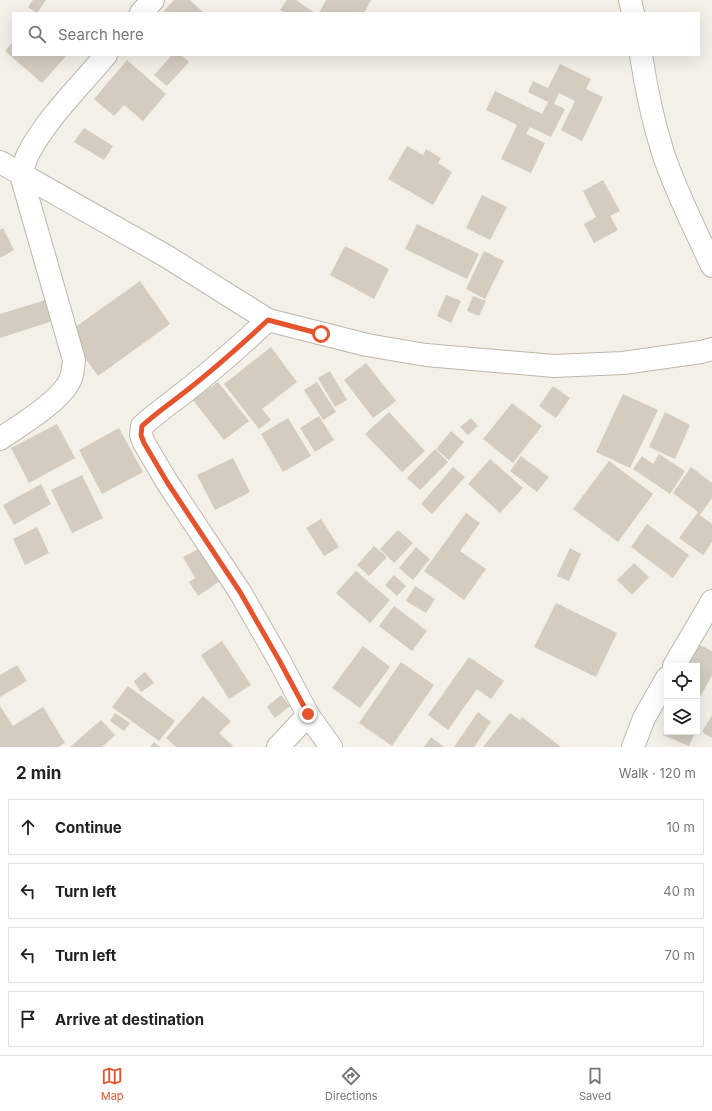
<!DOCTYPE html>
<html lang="en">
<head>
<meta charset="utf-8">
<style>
	:root { --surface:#fff; --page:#f2f2f2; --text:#222; --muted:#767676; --line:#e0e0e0; --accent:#e6532c }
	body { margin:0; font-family:Inter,sans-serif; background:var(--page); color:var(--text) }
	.controls { position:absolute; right:12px; bottom:12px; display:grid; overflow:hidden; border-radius:0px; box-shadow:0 4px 16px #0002 }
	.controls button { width:36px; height:36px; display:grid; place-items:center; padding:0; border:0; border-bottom:1px solid var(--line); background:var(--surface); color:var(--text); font:20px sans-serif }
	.stop { position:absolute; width:12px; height:12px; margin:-9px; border:3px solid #e6532c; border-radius:50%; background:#fff }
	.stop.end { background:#e6532c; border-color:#fff; box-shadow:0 1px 4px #0008 }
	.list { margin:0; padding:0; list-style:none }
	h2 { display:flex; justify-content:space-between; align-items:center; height:52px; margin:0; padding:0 16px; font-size:17px }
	h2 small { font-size:13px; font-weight:400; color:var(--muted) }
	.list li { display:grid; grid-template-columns:26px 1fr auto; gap:12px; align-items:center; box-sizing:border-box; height:56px; margin:0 8px 8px; padding:0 8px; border:1px solid var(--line); border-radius:0px }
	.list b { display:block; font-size:15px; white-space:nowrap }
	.list em { font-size:13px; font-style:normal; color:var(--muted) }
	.icon { flex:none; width:22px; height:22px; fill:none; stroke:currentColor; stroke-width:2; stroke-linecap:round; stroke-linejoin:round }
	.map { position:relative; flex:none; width:712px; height:747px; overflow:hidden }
	.search { position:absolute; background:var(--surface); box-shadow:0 4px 16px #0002; left:12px; right:12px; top:12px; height:44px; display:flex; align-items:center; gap:10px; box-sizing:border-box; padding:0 14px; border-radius:0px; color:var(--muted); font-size:15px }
	.sheet { height:308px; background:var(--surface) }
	nav { display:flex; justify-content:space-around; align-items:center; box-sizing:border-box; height:56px; border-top:1px solid var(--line); background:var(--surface); font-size:11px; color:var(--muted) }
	nav a { display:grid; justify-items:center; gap:2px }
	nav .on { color:var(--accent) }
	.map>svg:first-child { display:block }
</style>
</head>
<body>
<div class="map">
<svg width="712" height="747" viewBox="0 0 712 747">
	<rect width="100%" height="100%" fill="#f3f0e8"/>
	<!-- building -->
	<g fill="#d3ccbf">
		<path d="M33,0H46L37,13L28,7Z"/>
		<path d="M174,0H190L204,13H162Z"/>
		<path d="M287,0H296L315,13H285L280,10Z"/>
		<path d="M326,0H371L364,13H319Z"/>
		<path d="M13,42V55H67L42,83L5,51Z"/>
		<path d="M172,55H181L189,62L167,86L154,75Z"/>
		<path d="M127,60L166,94L143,121L124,105L114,116L94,99Z"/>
		<path d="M560,64L591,79L586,89L603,97L582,141L561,130L575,101L559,93L554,104L565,109L551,137L530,127L526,134L545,143L531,173L501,159L517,125L486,110L495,91L542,114L548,102L528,92L533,81L548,88Z"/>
		<path d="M84,128L113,146L104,160L74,142Z"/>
		<path d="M407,146L423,155L426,149L441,158L438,163L452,172L433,205L388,179Z"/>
		<path d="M603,180L620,211L610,216L618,230L594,243L584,224L596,217L583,191Z"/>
		<path d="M482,195L507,207L490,240L466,228Z"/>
		<path d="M417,224L479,254L467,279L405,249Z"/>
		<path d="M3,228L14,250L0,258V230Z"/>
		<path d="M345,246L389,269L374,299L330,275Z"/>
		<path d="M484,251L504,261L485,299L466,289Z"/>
		<path d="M140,281L170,324L98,376L67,333Z"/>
		<path d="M446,295L461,301L451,323L437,316Z"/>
		<path d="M473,296L486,301L479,316L467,311Z"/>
		<path d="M49,299L56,320L0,338V314Z"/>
		<path d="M271,347L297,382L262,409L271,420L259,429L224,384Z"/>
		<path d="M366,363L396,401L373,418L344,380Z"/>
		<path d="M330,371L347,400L335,407L318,378Z"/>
		<path d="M218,382L249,421L224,440L193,400Z"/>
		<path d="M317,382L336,412L323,420L304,390Z"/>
		<path d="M553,386L570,398L556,418L539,406Z"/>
		<path d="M623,394L658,410L630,468L596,452Z"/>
		<path d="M512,403L542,426L513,463L483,439Z"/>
		<path d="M389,412L425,451L402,472L365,434Z"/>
		<path d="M665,412L690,425L675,459L649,447Z"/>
		<path d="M319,416L334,440L315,452L300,428Z"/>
		<path d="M288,418L311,456L283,472L261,434Z"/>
		<path d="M471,418L478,426L468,435L460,427Z"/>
		<path d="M57,424L75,458L29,483L11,448Z"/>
		<path d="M119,428L143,472L102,494L79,450Z"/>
		<path d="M451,431L464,442L449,460L436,449Z"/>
		<path d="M435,449L448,462L420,490L407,478Z"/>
		<path d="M659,454L685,471L670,494L633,469L642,456L653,464Z"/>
		<path d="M521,456L549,477L537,492L510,471Z"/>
		<path d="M233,458L250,492L215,510L197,475Z"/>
		<path d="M490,459L523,488L500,513L468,484Z"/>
		<path d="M609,461L653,494L618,542L573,509Z"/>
		<path d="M453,467L465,477L432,514L421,504Z"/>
		<path d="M691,467L712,483V498L700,515L712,524V542L703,555L679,538L698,512L673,493Z"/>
		<path d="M82,475L103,518L72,533L51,490Z"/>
		<path d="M41,484L51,504L14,525L3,505Z"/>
		<path d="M466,513L480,523L460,551L486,569L464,600L424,571Z"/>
		<path d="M321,519L339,547L324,556L306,528Z"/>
		<path d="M647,524L689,555L673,578L631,547Z"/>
		<path d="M37,527L49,553L25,565L13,539Z"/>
		<path d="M398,530L413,543L394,563L380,549Z"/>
		<path d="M374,546L387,557L369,576L357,565Z"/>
		<path d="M416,547L430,559L413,580L399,568Z"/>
		<path d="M200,548L220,581L198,596L189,582L195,578L183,557Z"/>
		<path d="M570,548L581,554L569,581L557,576Z"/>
		<path d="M634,563L649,577L632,595L617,580Z"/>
		<path d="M356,571L390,600L370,623L336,593Z"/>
		<path d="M394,575L406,586L397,596L385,585Z"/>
		<path d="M415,586L435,599L426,613L406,601Z"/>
		<path d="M556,603L617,633L596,677L534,647Z"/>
		<path d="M394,606L427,631L412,651L379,626Z"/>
		<path d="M222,641L251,685L229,699L201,655Z"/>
		<path d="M698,644L712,651V675L698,701H697V666H688Z"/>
		<path d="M363,646L390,667L360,708L332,688Z"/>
		<path d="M469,657L504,681L491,699L477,689L448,730L428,715Z"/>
		<path d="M401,662L434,685L392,746L359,723Z"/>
		<path d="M17,665L27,681L0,697V675Z"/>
		<path d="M145,672L154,683L141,692L134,681Z"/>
		<path d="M128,686L175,721L159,741L112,707Z"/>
		<path d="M281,695L290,706L275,718L267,707Z"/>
		<path d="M203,696L231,721L219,733L233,746L232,747H176L166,738Z"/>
		<path d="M0,706L13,726L43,707L65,743L58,747H0Z"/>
		<path d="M478,712L491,722L474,747H454Z"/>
		<path d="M115,713L130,723L124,731L110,721Z"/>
		<path d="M510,713L520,720L522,717L561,747H483Z"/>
		<path d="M712,715V738L702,732Z"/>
		<path d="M101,720L115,735L102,747H70Z"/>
		<path d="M667,725V732H695L689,746L663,735Z"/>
		<path d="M431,737L444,747H424Z"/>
		<path d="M154,742L160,747H150Z"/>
	</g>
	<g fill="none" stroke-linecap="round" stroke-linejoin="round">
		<!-- minor casing -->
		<g stroke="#bdb8ac" stroke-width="24">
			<g id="minor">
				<path d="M630,0L633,13"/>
				<path d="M141,13L153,0"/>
				<path d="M641,55C646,88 653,121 663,153C676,192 695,229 712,266"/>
				<path d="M0,162L166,256L268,320L367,345L426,355L554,366L623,363L701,352L712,349"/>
				<path d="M268,320C241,345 214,369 186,391C171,403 156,413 142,426L141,435L144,443L167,482L240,592L279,660L308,715L331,747"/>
				<path d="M0,439C19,426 57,403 68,384C73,377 73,368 74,360L21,175C23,168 25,161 28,154C47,118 80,86 106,55"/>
				<path d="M674,666L712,601"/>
				<path d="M278,747L308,715"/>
				<path d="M633,747L644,718L667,678"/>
			</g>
		</g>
		<!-- minor -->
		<use href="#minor" stroke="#fff" stroke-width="22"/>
	</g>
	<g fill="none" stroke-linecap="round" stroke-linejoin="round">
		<!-- route -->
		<path stroke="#e6532c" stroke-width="5" d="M308,714L279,660L240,592L167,482L144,443L141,435L142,426C156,413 171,403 186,391C214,369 241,345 268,320L321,334"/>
	</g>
</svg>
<div class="controls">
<button><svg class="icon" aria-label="locate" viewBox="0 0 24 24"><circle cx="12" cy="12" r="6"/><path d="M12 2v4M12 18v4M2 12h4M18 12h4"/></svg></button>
<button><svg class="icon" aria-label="layers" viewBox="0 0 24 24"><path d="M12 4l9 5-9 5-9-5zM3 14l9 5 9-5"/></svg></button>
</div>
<div class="stop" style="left:321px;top:334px"></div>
<div class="stop end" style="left:308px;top:714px"></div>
<div class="search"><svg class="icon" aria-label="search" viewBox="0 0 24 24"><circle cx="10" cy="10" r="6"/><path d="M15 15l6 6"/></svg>Search here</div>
</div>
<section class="sheet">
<h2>2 min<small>Walk · 120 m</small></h2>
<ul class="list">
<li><svg class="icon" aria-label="ahead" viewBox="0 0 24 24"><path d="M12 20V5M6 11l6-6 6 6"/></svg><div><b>Continue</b></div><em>10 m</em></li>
<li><svg class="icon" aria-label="left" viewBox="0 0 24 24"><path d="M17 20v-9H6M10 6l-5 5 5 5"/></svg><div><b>Turn left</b></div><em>40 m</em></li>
<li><svg class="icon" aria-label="left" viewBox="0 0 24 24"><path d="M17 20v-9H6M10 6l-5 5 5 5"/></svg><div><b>Turn left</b></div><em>70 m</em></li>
<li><svg class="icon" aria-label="arrive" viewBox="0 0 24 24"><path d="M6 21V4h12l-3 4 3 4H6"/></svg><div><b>Arrive at destination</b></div></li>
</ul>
</section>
<nav>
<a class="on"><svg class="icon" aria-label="map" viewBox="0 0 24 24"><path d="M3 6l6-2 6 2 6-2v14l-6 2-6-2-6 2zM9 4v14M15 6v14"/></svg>Map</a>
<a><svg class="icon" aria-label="directions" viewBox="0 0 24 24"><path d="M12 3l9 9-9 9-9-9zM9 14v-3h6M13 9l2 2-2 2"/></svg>Directions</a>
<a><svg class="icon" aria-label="saved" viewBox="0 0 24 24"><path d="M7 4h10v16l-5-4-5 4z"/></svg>Saved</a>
</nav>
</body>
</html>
